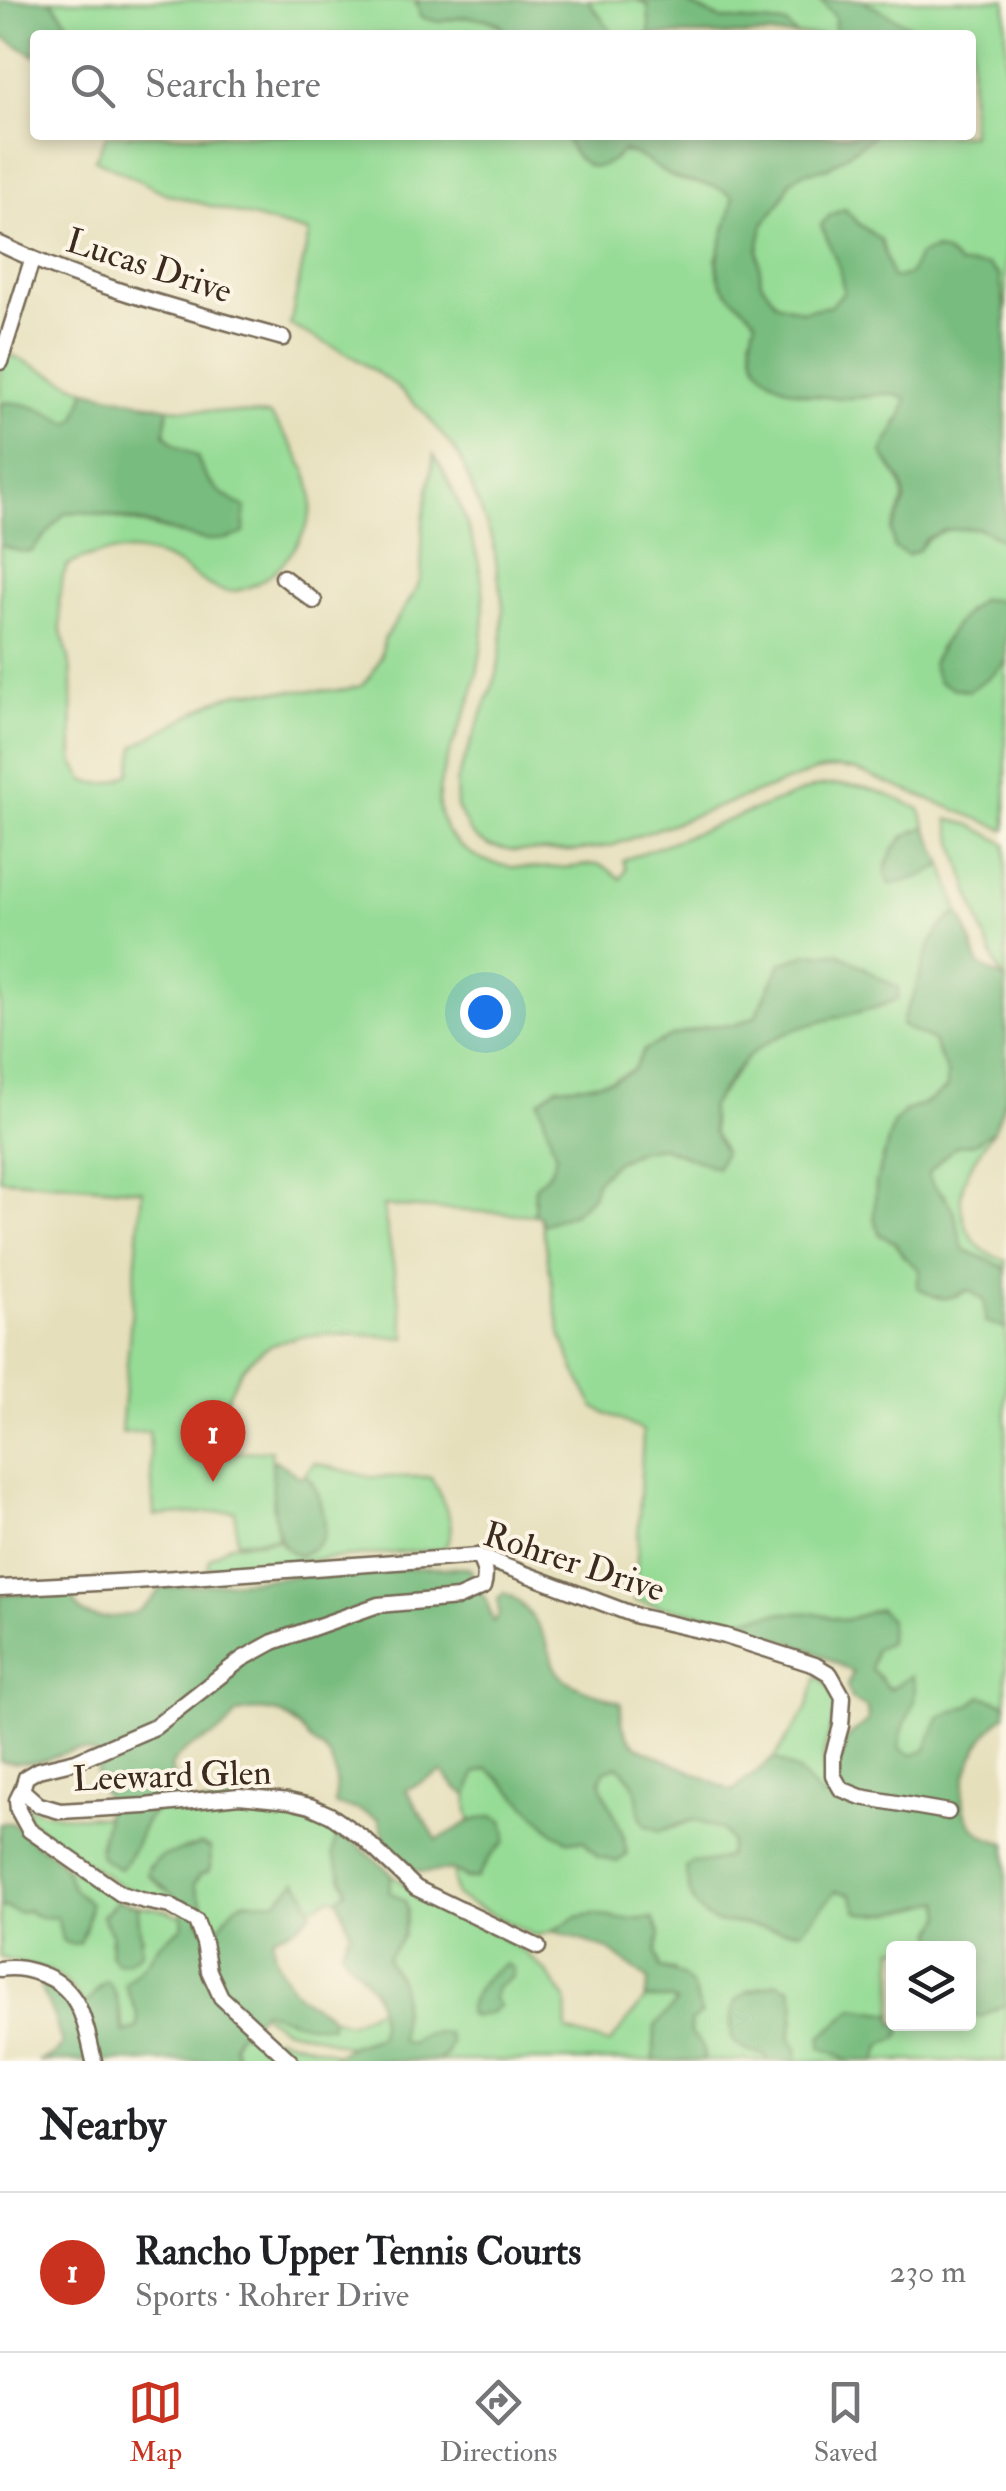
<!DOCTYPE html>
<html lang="en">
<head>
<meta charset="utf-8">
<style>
	:root { --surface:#fff; --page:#f2f2f2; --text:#202124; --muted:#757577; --line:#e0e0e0; --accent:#c8321e }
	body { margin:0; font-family:"IM FELL Double Pica",serif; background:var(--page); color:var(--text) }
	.controls { position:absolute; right:30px; bottom:30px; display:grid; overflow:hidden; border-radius:10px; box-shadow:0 5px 15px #0003 }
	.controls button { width:90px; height:90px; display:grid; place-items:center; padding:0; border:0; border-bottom:2px solid var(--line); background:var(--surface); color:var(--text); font:50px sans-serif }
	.you { position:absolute; left:485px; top:1012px; width:35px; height:35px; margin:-25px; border:8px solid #fff; border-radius:50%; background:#1a73e8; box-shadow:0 0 0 15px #1a73e833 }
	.badge { display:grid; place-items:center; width:65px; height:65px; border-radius:50%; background:var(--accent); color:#fff; font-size:32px; font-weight:700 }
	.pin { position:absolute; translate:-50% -82px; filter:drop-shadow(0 2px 5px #0008) }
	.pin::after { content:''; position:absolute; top:52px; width:35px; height:30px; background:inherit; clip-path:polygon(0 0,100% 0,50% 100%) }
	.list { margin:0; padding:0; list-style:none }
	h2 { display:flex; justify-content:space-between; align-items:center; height:130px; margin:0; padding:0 40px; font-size:42px }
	h2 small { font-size:32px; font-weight:400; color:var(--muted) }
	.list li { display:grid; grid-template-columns:65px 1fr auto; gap:30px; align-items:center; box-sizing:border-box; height:160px; padding:0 40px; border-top:2px solid var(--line) }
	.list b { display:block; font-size:38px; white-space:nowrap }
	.list p { margin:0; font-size:32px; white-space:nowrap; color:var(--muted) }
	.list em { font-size:32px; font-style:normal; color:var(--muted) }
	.icon { flex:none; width:55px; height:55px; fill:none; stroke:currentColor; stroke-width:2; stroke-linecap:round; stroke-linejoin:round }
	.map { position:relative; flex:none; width:1006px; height:2061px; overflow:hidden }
	.search { position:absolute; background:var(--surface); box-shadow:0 5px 15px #0003; left:30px; right:30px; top:30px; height:110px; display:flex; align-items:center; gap:25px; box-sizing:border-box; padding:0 35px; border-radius:10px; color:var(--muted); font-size:38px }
	.sheet { height:290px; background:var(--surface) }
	nav { display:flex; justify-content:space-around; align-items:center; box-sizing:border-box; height:140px; border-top:2px solid var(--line); background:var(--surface); font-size:28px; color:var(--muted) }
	nav a { display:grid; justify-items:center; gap:5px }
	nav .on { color:var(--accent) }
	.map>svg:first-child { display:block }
</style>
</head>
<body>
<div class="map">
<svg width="1006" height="2061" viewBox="0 0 1006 2061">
	<rect width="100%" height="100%" fill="#fcf5e5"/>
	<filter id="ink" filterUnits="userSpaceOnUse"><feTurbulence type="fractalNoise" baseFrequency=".01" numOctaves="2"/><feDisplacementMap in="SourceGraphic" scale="20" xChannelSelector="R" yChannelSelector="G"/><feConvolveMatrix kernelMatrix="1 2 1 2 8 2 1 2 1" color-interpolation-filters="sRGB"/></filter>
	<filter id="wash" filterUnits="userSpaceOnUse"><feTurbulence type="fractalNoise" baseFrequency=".0048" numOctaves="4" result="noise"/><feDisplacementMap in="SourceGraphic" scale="40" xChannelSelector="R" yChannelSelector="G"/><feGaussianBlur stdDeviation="2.25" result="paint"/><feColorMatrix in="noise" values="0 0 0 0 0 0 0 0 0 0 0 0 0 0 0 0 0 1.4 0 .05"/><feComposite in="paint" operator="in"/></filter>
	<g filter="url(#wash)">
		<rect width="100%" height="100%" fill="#e5dfbb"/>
		<!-- green -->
		<g fill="#96dc96" stroke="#68835a" stroke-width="2.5">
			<path d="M51,0H416V5L438,22C465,17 489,11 508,35H70L69,24Z"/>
			<path d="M590,0H637L648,5L650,35H615L591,5Z"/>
			<path d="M685,0H820L835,17V35H796L786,24L720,19L692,6Z"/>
			<path d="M861,0H1006V314L999,275L988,265H959L935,249L919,255L909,276L891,278L881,240L859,224L822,225L839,267L845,292L830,306L802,311L776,303L761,282L758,251L763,224L779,204L791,181L802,173L828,168L875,135H971V35H916L914,28Z"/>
			<path d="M107,135H564L567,142L640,155L672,177L720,187L733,197L732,210L716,260L736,300L749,309L757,320L751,338L757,364L821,396L867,397L890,392L907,398L905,412L896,423L889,464C910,493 905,501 891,531L919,550C930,532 955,525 977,528C986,529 997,538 1006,542V612L998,600L967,610L938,650L995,673L1006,661V830L855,770L836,768L816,771L611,846L574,851H513L489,846L477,839L469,831L457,807L456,782L497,674L502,641L503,606L493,542L460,457L424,412L392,383L350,355L290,325L309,233L167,194L95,159Z"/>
			<path d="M7,353L86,390L76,419L69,423L44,410L6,402L0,406V368Z"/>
			<path d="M168,408L270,415C287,436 311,470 312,497C314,537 267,595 225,591C210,589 197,577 185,569C149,545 104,546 67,566L63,577L59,601L61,630L69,658L72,679L73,761L85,781C104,785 114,785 130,773L135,746L215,701L241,692L345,690L361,686L372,674L381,656L384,639L412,597L421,578L423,521L434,455C455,489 480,549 483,590C486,625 481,661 472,695C458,742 410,809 463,848C496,873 533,868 572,867C580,866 595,863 602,866C608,868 616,875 621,879L626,869L623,861L626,859L815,787C856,779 883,792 920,809L926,827L903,837L886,864L910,880C921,874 934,873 943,864L959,913L951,917C938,944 924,969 913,997C908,1008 903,1013 902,1026L932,1040L947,1072V1088L928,1102L905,1111L887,1146L876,1183L880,1235L895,1242L903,1256L956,1296L969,1290L985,1301L1002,1328H1006V1704L982,1696L970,1705L940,1717L925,1751L912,1755L900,1749L899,1737L904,1724L911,1676L891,1689C881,1685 881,1674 871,1670L879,1609L846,1620L810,1613H776L733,1620L635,1601L643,1431L594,1407L576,1373L560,1332L542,1225L574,1213L592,1196L596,1182L615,1162L638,1151L661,1147L717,1167L724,1152L713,1132L710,1107L750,1054L771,1040L802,1026L882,1006L897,987L880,980L865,967L781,963L756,1016L735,1025L708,1026L644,1050L633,1070L612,1080L586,1085L557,1087L540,1101L556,1156L551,1170L535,1187L534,1215L383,1206L406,1338C357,1335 279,1322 244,1367C232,1382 225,1405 217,1423H227L229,1453L271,1450L277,1538L237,1541L235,1511L154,1516L149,1431L121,1433L142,1190L0,1179V545C51,560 42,518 70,512C80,510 91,514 101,515C137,521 171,533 207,540L245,508C218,492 208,487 197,457L175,445L165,433Z"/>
			<path d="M948,819L971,825L1006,844V980C991,968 954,845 948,819Z"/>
			<path d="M994,1130C971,1164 948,1192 969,1232C978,1249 988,1255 1006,1260V1268L963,1249L945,1195L932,1186L928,1174L942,1158L957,1145L975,1142Z"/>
			<path d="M314,1463L371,1477H431C441,1500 462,1528 443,1549L207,1568L209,1559L231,1544L280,1540L283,1545L313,1482L305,1474Z"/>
			<path d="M817,1676C856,1704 821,1732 823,1767C823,1774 827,1783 830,1791L823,1799L797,1771L774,1758L806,1711Z"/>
			<path d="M618,1766C636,1781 638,1790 639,1813L673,1828L693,1820L723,1829L731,1843L727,1857L711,1862H692L715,1922C744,1922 772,1930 800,1931L836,1891L851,1894L858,1912C879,1918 920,1907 941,1901L943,1916L934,1933L939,1948H894L893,2017L891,2014L854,2008L821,2048L842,2056L846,2061H797V2049L790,2037L794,2019L777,1983L747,1991V2051L765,2055L769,2061H703C708,2048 698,2041 690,2033L691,2022L674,1970L660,1968L656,1953L660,1934L653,1919H619L595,1914L576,1917L553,1931L536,1936C525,1930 459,1900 456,1895C453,1888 454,1877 454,1870L467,1879L477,1878L492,1854L505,1842L492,1816L471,1821C464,1805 468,1789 475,1773L488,1769L568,1841H584L598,1857L625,1838L606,1800L600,1780L605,1770Z"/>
			<path d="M241,1800C286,1805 317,1812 353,1841L340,1837L341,1877L346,1887V1892L338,1899L330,1898L311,1908L310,1904L288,1891L277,1901C240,1903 242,1894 219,1927L201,1926L197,1892L194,1884L200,1875V1844C181,1854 165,1851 148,1867L160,1886L172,1892L179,1902L156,1899L124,1888L49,1837L29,1818L25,1805C49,1818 79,1816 106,1817L105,1826L98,1848L120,1869C136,1852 139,1823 157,1810Z"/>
			<path d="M63,1865L88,1879L118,1901L102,1916L112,1934L110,1943L142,1937L138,1923V1906L166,1910L183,1917L182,1927C152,1945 142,1969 132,2001L138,2016L137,2028L125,2033L116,1995L101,1985L87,2003L83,2004C53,1958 42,1974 0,1957V1909L4,1907L57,1917L80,1943L90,1911L74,1890Z"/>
			<path d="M392,1874L415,1894L497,1935L525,1952L546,1972L566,1999L567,2031L609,2044L645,1999H670L676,2004L654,2042V2061H438L447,2054L401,2042C399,2021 406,2000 399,1980C396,1971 389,1968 387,1958L403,1936L408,1910L405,1901L389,1892Z"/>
			<path d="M1006,2004V2061H876L882,2045L902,2027L899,2024H968L969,2015L980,2017Z"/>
			<path d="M380,2007L382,2015L379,2037L348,2047L317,2036L283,2028L261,2013L263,2009L277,2015L330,2026L331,2018L349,2023Z"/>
			<path d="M245,2031L278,2061H238L233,2045L237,2034Z"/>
			<path d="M277,2037L328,2051L335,2054L334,2061H297L270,2039Z"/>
		</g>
		<!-- forest -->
		<g fill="#78bc7f" stroke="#5a734e" stroke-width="2.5">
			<path d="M0,0H51L69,24L70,35H35V56L0,35Z"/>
			<path d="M417,0H590L591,5L615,35H508L499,23L486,19L464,17L438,22L420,17Z"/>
			<path d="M637,0H685L692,6L720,19L786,24L796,35H650L648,5Z"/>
			<path d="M820,0H861L914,28L916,35H835V17Z"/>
			<path d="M564,135H875L828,168L802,173L791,181L779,204L763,224L758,251L761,282L776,303L802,311L830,306L844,292L839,267L821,225L830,215L845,209L859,224L881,240L892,278L909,275L919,255C939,247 945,249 959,265H988L999,275L1006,314V542L979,528L945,530L926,539L919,550L908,555L894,548L891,531L905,501L902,482L882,453C890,433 905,418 906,398C882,389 876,397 852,398C802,399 735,384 756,320C747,307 730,299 722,285C708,261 731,223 733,197C711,180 695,186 673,177C653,168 648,157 623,151C596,179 578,167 564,135Z"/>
			<path d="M86,390L168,408L165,434L175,445L197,457C208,487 218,492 245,508L244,533C211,549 184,534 152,525C125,518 92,510 65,513L31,552L18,551L0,545V406L6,402C30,403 48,412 69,423L76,419Z"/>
			<path d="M981,599L998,600L1006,612V661L995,673L969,691L952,688L938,681L932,664C943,639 960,616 981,599Z"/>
			<path d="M926,827L943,864C935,872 901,885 889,884L885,873C889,850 903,833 926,827Z"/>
			<path d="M959,913L965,924L979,965L1006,980V1097L1001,1112L994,1130L975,1143L957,1146L942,1158L928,1174C933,1189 945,1194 952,1208C958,1220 959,1235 963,1249L1006,1268V1328L985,1322V1301L969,1290C944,1301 941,1302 917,1287L920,1270L903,1256L895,1242L880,1235L874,1218L876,1183L893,1124L906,1111L928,1102L947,1088V1072L932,1040L902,1026C903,1013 908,1008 913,997C924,968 928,928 959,913Z"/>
			<path d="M838,953C859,963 876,978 898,987V999C851,1020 795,1018 753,1053C736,1066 723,1090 710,1107L713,1132L724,1152L717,1168L661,1147L638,1151L615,1162L596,1182L592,1196L574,1213L542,1225L540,1216L534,1215L535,1187L551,1170L556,1156L539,1101L557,1087L586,1085L612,1080L633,1070L644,1050L672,1036L708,1026L735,1025L756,1016L781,963L807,954Z"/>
			<path d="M275,1460L300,1477L305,1474C316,1486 320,1497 323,1512C329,1538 323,1546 298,1556C269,1545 274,1492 272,1465Z"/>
			<path d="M393,1568H468L472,1571L471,1579L487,1601L493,1622L499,1615L498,1599L504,1593C527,1602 544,1632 551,1656C553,1664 555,1671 562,1677C578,1689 603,1696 621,1703C619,1746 640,1748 673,1763C693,1772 712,1782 732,1791L774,1758L797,1771L823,1798L830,1790L843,1755L846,1739L868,1721L867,1708L851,1699L847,1686L853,1672C836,1663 819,1653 801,1646C776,1636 756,1637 733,1620L776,1613H810L846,1620L879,1609L890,1619L889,1642L875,1649L871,1670C880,1674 881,1685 890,1689L911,1676C925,1700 898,1723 900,1749L912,1755L925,1751L939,1717L970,1705L982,1696L1006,1704V1714C966,1745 934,1831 1006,1843V2004L980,2017L969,2015V1996L977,1988L969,1971L968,1948H939L934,1933L943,1916L941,1901C919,1907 879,1918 858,1912L851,1894L836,1891L801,1931C779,1930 758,1927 737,1923C730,1922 720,1924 714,1921C692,1912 687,1888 686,1868L692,1862H711L727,1857L731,1843L723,1830L693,1820L660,1831L644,1825C631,1798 646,1789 618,1766L605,1770L600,1780C608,1807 624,1826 627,1855L617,1862L598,1857L584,1841H568L553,1832L500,1779L488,1769L475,1773L468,1796L455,1787L442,1772L406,1790L437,1840L471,1821L493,1816L503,1821L506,1832L505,1842L492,1854L477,1878C465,1879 464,1874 454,1871C447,1868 438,1872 430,1872C394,1872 387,1849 379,1819L356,1809L335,1805C337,1788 338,1766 325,1752C317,1744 321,1750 312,1742C306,1737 302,1730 296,1725C280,1709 258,1708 237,1713C220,1744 185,1739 171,1767L177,1791L176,1800C167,1804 154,1809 148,1818C138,1834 134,1854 121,1869C94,1858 98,1854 104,1829C107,1818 105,1806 105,1794C91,1782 99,1772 97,1756C75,1741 56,1760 34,1762C23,1764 11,1762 0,1761V1595L70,1592C73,1602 78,1613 90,1616C100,1620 129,1616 138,1611C148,1605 154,1597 161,1588Z"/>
			<path d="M0,1823H12L36,1844L53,1855L63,1865L74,1890L90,1903L87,1925L80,1943L69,1944L62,1940L57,1917C45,1918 36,1918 27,1910L18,1913L4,1907L0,1909Z"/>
			<path d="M340,1837L353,1841L392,1874L389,1892L405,1901L408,1910L403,1936L387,1958C390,1969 398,1974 402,1985L401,2041L411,2044C421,2032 432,2031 447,2033L451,2042L446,2054L438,2061H334L335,2054L354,2045L379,2037C382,2012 379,1994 362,1975C354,1967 346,1960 341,1950L350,1931L338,1899L346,1892V1887L333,1854L335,1839Z"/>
			<path d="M201,1844L210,1848L211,1864L208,1872L200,1875L194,1884L205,1910L198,1919L201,1926L219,1927C243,1893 239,1903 277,1901L296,1881L306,1894L312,1912L299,1925L273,1937C271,1957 288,1988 305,2000C317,2008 320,2005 331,2018V2026C305,2026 287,2019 263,2010L248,2030L237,2035L233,2045L238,2061H38L56,2054L62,2044L54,2017L40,1987L42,1983C61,1990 65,2005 87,2003L106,1981C120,1993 118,2015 124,2033L137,2028L138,2016L125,1984L151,1958L159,1944L182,1927C187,1895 166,1892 147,1874C155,1850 180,1854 201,1844Z"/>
			<path d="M118,1901L138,1906C138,1922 142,1937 141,1953L127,1962L116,1963L110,1954L112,1934L102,1916Z"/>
			<path d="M595,1914L619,1919H653L660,1934L656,1953L660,1968C689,1974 695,1986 701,2014L691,2022L690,2033C698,2041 708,2048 703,2061H654L655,2026L676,2003L670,1999H645L649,1980L608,1949L553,1931L576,1917Z"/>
			<path d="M506,1964L513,1968V1976L497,1988L494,1998L499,2006L490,2013L472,2017L468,2013C471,1991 487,1973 506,1964Z"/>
			<path d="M777,1983L790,1988L795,2003L790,2037L797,2049V2061H769L765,2055L747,2051L732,2040C727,1994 739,1995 777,1983Z"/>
			<path d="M854,2008L891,2014L893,2017L894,2024H899L902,2027L898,2038L882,2045L876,2061H846L842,2056L821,2048V2037Z"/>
		</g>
	</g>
	<g filter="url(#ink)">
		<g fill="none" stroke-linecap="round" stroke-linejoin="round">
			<!-- street casing -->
			<g stroke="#766955" stroke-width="19">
				<g id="street">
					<path d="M0,244C90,287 187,311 283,338"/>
					<path d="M0,362L32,260"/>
					<path d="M283,577L314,601"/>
					<path d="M478,1556C484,1567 487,1575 483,1587L458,1598L378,1605L273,1642L242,1659L155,1727L76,1761L38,1770L26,1777L22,1790L39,1805L60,1811L145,1806L239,1796L289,1801L310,1806L330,1815L363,1838L416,1888L538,1947"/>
					<path d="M0,1588L135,1581L478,1556L637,1616L725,1636L815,1665L830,1674L843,1697L841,1726L833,1755V1775L841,1789L861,1797L948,1812"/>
					<path d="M22,1790L17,1800L18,1810L29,1830L121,1894L145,1901L170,1906L196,1921L204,1943L209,1971L221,1997L290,2061"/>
					<path d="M0,1969C17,1966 31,1970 46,1976C82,1991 86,2027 94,2061"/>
				</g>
			</g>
			<!-- street -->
			<use href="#street" stroke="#fff" stroke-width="14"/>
		</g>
	</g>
	<g text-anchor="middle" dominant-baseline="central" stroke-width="8" stroke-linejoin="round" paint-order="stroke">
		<!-- street labels -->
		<g font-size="35" fill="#3b2a1e" stroke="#fcf5e5">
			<text transform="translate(149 266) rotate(18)">Lucas Drive</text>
			<text transform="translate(574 1562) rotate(18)">Rohrer Drive</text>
			<text transform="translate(172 1776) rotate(-2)">Leeward Glen</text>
		</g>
	</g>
</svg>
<div class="controls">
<button><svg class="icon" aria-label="layers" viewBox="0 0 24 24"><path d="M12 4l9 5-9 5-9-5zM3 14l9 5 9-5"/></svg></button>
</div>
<div class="you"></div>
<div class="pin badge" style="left:213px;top:1482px">1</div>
<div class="search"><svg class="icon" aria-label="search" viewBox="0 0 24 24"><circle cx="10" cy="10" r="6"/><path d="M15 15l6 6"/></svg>Search here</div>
</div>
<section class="sheet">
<h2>Nearby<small></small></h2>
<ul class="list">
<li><span class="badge">1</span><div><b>Rancho Upper Tennis Courts</b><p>Sports · Rohrer Drive</p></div><em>230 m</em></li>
</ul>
</section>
<nav>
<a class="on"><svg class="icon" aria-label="map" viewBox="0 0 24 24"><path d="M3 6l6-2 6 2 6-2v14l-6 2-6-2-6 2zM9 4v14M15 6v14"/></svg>Map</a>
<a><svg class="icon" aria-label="directions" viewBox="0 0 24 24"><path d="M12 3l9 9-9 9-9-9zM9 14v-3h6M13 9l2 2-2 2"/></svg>Directions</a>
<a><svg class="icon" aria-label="saved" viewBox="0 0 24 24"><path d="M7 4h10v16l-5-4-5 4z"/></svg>Saved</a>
</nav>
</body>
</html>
